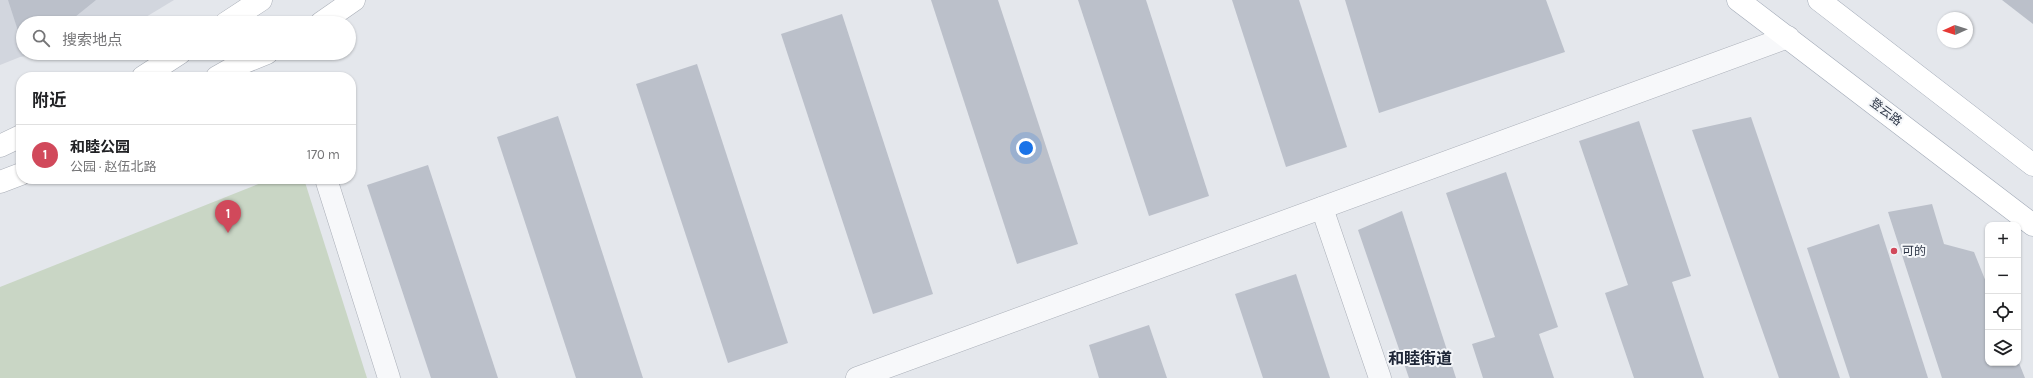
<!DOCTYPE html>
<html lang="zh">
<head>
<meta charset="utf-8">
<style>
	:root { --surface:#fff; --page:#f6f6f6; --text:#202124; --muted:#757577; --line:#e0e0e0; --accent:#d1495b }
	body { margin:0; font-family:Karla,"Noto Sans SC",sans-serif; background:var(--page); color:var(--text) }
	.controls { position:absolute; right:12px; bottom:12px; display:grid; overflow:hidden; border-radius:8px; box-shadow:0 1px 3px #0004 }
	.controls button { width:36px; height:36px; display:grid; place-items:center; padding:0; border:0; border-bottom:1px solid var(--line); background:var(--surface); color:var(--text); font:20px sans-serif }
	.compass { position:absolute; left:1937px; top:12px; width:36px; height:36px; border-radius:50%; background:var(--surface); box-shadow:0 1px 3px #0004; rotate:267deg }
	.you { position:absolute; left:1026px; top:148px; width:14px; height:14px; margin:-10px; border:3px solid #fff; border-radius:50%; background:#1a73e8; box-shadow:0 0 0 6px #1a73e833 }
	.badge { display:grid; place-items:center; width:26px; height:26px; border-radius:50%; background:var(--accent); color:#fff; font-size:13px; font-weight:700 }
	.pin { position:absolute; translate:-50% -33px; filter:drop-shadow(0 1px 2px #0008) }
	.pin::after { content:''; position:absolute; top:21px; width:14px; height:12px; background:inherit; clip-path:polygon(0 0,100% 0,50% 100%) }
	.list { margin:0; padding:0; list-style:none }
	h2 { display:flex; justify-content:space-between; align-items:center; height:52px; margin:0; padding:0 16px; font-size:17px }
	h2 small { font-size:13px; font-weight:400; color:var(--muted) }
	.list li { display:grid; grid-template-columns:26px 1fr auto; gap:12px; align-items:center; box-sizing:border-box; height:60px; padding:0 16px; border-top:1px solid var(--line) }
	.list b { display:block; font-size:15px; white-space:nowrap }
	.list p { margin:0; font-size:13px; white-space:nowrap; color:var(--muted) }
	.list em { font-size:13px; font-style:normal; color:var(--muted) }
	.icon { flex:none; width:22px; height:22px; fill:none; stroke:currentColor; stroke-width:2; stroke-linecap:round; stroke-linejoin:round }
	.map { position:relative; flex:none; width:2033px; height:378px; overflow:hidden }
	.search { position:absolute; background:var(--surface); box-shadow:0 1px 3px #0004; left:16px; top:16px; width:340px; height:44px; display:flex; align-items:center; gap:10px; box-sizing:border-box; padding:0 14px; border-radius:22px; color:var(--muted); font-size:15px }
	.panel { position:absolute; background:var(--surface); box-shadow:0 1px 3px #0004; left:16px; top:72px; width:340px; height:112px; border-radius:16px }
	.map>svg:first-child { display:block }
</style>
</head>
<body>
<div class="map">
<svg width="2033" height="378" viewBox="0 0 2033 378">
	<rect width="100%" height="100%" fill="#e4e7ec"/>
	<!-- built -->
	<path fill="#d2d6de" d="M0,0H174L136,23H23V53H47L20,57L0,65Z"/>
	<!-- green -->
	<path fill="#c9d6c5" d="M271,179H304L367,378H0V287Z"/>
	<!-- building -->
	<g fill="#bbc0ca">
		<path d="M8,0H96L70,21L63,23H23V36L20,37Z"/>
		<path d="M931,0H998L1078,244L1017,264Z"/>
		<path d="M1078,0H1146L1209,196L1149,216Z"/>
		<path d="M1232,0H1299L1347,147L1286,167Z"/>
		<path d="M1345,0H1546L1565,52L1379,113Z"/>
		<path d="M2002,0H2033V24Z"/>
		<path d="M842,14L933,294L873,314L781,34Z"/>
		<path d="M697,64L788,343L728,363L636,84Z"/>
		<path d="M558,116L643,378H576L497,137Z"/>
		<path d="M1751,117L1840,378H1779L1692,130Z"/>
		<path d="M1639,121L1691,276L1672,282L1704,378H1634L1605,293L1628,285L1579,141Z"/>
		<path d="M428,165L498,378H431L367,185Z"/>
		<path d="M1506,172L1558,327L1539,334L1554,378H1483L1472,344L1495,337L1446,193Z"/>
		<path d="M1932,204L1944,244L1974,252L1988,287V363H2019L2025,378H1942L1888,212Z"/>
		<path d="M1402,211L1456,378H1409L1358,230Z"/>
		<path d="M1879,224L1928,378H1850L1807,248Z"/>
		<path d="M1296,274L1330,378H1263L1235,294Z"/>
		<path d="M1149,325L1167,378H1099L1089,345Z"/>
	</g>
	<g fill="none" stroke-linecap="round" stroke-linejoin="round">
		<!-- minor casing -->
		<g stroke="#a9aeb7" stroke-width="23">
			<g id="minor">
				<path d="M327,182L389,378"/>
				<path d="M1322,208L1380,378"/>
				<path d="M857,378L1788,37"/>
			</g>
		</g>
		<!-- secondary casing -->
		<g stroke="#a9aeb7" stroke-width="23">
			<g id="secondary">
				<path d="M226,23L261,0"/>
				<path d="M321,23L354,0"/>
				<path d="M143,77L180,53"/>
				<path d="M217,77L240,64L267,53"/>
				<path d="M0,146L21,136"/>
				<path d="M0,182L21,174"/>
			</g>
		</g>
		<!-- primary casing -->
		<g stroke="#a3abb8" stroke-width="23">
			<g id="primary">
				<path d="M1738,0L2033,225"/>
				<path d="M1819,0L2033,165"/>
			</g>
		</g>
		<!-- minor -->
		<use href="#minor" stroke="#f7f8fa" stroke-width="22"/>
		<!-- secondary -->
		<use href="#secondary" stroke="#fff" stroke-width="22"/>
		<!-- primary -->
		<use href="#primary" stroke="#fff" stroke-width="22"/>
	</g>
	<!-- markers -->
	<circle fill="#d1495b" stroke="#f4f6f9" stroke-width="1.5" cx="1894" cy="251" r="4"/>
	<g text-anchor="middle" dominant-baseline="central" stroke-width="4" stroke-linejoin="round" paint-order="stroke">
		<!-- street labels -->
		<g font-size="12" fill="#2b3445" stroke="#f4f6f9">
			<text transform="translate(1886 112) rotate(37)">登云路</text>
		</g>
		<!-- poi labels -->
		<g font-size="12" fill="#2b3445" stroke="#f4f6f9" text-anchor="start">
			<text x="1902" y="251">可的</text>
		</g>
		<!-- district labels -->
		<g font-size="16" font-weight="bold" fill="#1d2536" stroke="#f4f6f9">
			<text x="1420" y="358">和睦街道</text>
		</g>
	</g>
</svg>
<div class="controls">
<button>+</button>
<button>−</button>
<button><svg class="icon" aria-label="locate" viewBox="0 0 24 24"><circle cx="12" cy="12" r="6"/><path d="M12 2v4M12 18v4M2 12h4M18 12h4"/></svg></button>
<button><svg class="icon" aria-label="layers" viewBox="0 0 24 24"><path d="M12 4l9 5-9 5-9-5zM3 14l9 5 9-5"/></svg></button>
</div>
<svg class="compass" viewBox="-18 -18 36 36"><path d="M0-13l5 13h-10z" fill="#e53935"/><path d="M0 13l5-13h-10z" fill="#757577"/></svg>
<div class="you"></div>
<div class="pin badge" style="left:228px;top:233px">1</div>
<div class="search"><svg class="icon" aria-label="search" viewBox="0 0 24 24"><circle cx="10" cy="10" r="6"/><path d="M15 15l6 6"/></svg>搜索地点</div>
<section class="panel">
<h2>附近<small></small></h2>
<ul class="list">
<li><span class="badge">1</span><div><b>和睦公园</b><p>公园 · 赵伍北路</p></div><em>170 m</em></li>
</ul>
</section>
</div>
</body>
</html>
